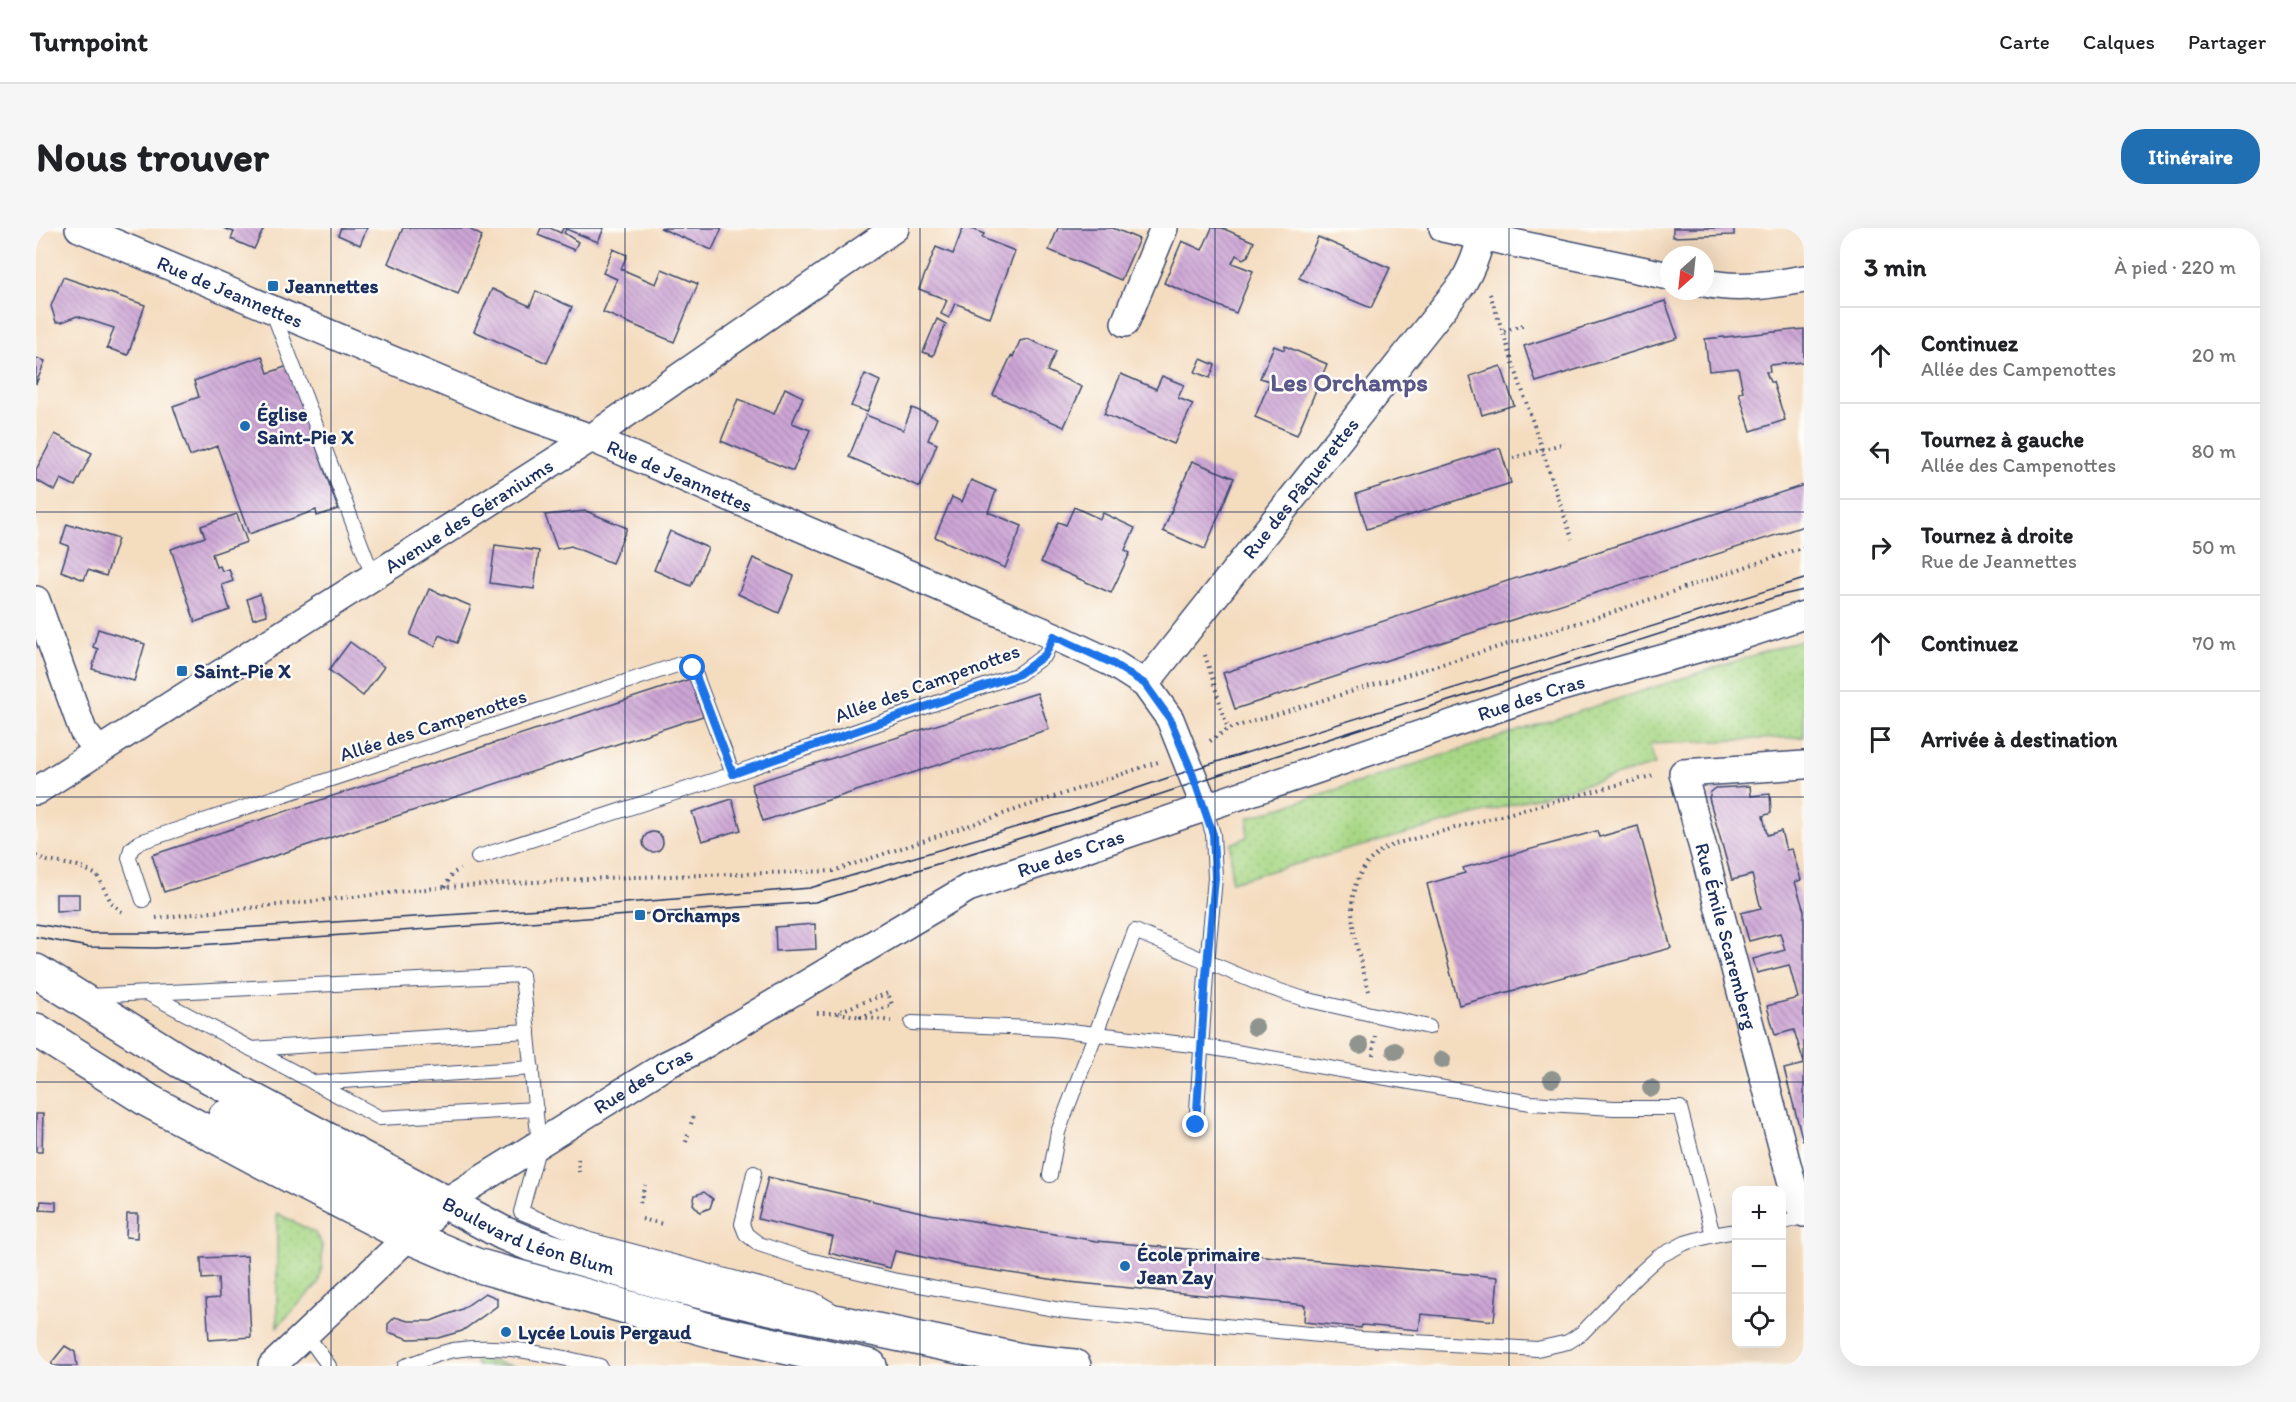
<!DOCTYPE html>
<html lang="fr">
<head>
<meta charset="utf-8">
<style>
	:root { --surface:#fff; --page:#f6f6f6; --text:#202124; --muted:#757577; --line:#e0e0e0; --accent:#1f6fb2 }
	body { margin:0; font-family:Itim,sans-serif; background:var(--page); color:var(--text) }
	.controls { position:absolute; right:18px; bottom:18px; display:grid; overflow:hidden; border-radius:12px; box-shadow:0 6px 24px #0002 }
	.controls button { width:54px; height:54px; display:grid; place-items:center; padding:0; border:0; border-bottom:2px solid var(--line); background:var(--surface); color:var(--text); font:30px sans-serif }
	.compass { position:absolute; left:1624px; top:18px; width:54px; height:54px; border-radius:50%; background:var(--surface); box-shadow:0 6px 24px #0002; rotate:207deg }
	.stop { position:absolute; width:18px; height:18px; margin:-14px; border:4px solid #1a73e8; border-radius:50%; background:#fff }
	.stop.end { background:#1a73e8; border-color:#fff; box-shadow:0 2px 6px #0008 }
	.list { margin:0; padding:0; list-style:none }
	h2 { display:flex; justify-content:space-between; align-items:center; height:78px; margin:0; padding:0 24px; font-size:26px }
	h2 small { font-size:20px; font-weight:400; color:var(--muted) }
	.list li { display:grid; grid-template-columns:39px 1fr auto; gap:18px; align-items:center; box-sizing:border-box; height:96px; padding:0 24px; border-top:2px solid var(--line) }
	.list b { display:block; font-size:22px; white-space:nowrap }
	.list p { margin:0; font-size:20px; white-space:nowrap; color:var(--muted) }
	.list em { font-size:20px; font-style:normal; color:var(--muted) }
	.icon { flex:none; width:33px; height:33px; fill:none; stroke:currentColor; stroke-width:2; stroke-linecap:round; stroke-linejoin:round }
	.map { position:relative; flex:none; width:1768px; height:1138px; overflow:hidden; border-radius:24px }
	header { display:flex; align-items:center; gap:36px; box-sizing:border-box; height:84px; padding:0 30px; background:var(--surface); border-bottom:2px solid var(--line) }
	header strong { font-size:28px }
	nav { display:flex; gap:33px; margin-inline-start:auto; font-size:21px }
	.intro { display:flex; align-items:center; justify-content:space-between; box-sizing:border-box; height:144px; padding:0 36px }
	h1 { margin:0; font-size:42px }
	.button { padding:15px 27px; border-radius:24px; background:var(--accent); color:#fff; font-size:21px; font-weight:700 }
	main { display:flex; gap:36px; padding:0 36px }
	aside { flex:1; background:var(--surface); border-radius:24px; box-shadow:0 6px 24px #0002 }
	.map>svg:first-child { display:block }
</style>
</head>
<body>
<header>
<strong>Turnpoint</strong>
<nav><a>Carte</a><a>Calques</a><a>Partager</a></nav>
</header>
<div class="intro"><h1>Nous trouver</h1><a class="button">Itinéraire</a></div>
<main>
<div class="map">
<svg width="1768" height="1138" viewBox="0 0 1768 1138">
	<defs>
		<pattern id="grass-dots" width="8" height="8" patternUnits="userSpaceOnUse" patternTransform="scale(1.5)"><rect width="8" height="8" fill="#a7d785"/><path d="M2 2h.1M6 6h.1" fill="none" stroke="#8fb975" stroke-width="1.8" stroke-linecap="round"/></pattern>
		<pattern id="building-back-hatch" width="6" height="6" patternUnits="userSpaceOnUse" patternTransform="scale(1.5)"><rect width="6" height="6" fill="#cda5d5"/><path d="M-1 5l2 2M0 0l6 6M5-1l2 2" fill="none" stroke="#a687b0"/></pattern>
	</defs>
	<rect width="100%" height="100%" fill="#fdfcf7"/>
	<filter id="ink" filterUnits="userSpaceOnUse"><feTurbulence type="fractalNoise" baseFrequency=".0167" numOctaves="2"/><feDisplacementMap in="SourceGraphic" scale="12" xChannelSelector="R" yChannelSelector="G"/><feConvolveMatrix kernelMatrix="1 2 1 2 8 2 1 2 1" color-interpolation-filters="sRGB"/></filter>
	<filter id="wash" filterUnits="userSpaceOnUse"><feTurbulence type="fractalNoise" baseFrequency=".008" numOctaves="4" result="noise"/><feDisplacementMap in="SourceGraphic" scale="24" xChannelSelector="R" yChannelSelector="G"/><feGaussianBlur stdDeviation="1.35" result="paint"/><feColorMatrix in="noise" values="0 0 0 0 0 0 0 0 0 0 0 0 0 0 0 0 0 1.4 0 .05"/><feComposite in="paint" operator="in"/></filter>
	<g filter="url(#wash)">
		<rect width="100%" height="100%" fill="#f4dcbf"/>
		<!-- grass -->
		<g fill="url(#grass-dots)" stroke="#618372" stroke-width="1.5">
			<path d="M1768,411V509L1614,516L1619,537L1195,654V616L1211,609L1212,590Z"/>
			<path d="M241,985L279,1005L286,1017V1040L282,1056L241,1099Z"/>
			<path d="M439,1130L478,1138H441Z"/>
		</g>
		<g id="blocks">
			<!-- building -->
			<g fill="url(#building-back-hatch)">
				<path d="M187,0H228L218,21L195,11L198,4Z"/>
				<path d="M305,0H331L324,17L302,7Z"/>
				<path d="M367,0H436L435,2L446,8L422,66L352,35Z"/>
				<path d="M505,0H514L525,5L527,0H568L562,14L530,1L528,5L542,14L538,22L502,7Z"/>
				<path d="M624,0H686L676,22Z"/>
				<path d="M927,0H933L948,6L946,10L979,23L954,90L919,75L913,90L905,86L911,72L883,61L900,19L917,26Z"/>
				<path d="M1022,0H1077L1103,11L1085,52L1013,22Z"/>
				<path d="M1176,0H1186L1218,14L1212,28L1207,31L1200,27L1196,35L1217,43L1200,85L1128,55L1146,13L1166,22Z"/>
				<path d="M1637,0H1698V7L1637,9Z"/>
				<path d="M1282,9L1354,40L1335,80L1263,50Z"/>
				<path d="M577,21L591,27L585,41L620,56L626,41L662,56L638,114L567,84L581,51L567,45Z"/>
				<path d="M27,49L109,77L92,127L71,120L78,100L41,88L26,94H20L15,78Z"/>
				<path d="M456,61L494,78L500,63L536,79L511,135L438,103Z"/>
				<path d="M1629,73L1642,110L1500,154L1488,118Z"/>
				<path d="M901,91L910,96L897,128L887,124Z"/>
				<path d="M1768,101V134L1733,137L1734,144H1730L1734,154H1737L1749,192L1715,203L1703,165L1707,163L1702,140L1673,143L1669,111Z"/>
				<path d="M992,111L1020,123L1011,143L1046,159L1028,199L957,167L975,128L977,129L984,113Z"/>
				<path d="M1238,118L1248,122L1249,118L1291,136L1261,207L1219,189L1234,153L1224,150Z"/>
				<path d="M226,128L232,145L252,138L302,281L281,288L280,282L213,306L181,218L154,228L137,178L163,169L158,153Z"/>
				<path d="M0,130L9,133L0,156Z"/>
				<path d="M1165,131L1179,137L1174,150L1159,144Z"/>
				<path d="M1465,138L1478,177L1446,187L1434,148Z"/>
				<path d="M829,146L844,153L831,184L815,178Z"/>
				<path d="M1085,146L1120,161L1126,148L1148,157L1142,170L1157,176L1138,216L1068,186Z"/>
				<path d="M749,160L767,169L756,195L774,202L757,243L685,213L702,171L738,186Z"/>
				<path d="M876,180L901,190L892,212L901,216L884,259L813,229L830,187L867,202Z"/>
				<path d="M19,206L56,225L39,258L25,251L19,263L0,252V242Z"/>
				<path d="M1464,220L1475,255L1331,301L1320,266Z"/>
				<path d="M1156,233L1198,250L1169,321L1127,303Z"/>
				<path d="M935,252L960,263L952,284L986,298L969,340L899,309L916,269L926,274Z"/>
				<path d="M1768,257V298L1199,481L1187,445Z"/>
				<path d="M1038,279L1064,291L1067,285L1099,300L1089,322L1094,325L1075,365L1005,334L1022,294L1030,297Z"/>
				<path d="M550,283L591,300L576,335L535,318L521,321L509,287Z"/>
				<path d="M201,286L211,314L176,326L180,339L184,338L186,343L193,341L197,353L186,357L194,382L159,394L135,321L169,309L165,298Z"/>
				<path d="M31,296L39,299L40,297L82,311L70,348L52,342L48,352L25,343L33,318L25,315Z"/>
				<path d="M634,303L672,320L655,358L618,342Z"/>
				<path d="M459,317L503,323L498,361L454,355Z"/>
				<path d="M717,330L758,348L743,385L702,366Z"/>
				<path d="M393,361L435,378L421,415L403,407L399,418L374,407Z"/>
				<path d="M224,366L231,387L217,391L211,371Z"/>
				<path d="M62,401L109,416L98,453L56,441L62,421L57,419Z"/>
				<path d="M314,414L348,439L327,468L293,442Z"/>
				<path d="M654,451L667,488L128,664L116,627Z"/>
				<path d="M1001,465L1013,501L727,593L715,556Z"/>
				<path d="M1714,558L1715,568L1734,566L1735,585L1727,588L1731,607L1745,603L1750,622L1756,621L1765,652L1759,654L1768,683V835L1758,802L1739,807L1731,778L1762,770L1753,737L1721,745L1717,731L1749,722L1744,705L1713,713L1705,685L1725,680L1716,647L1696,652L1673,570L1675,564L1680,560Z"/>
				<path d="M696,571L705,602L666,613L656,584Z"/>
				<path d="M1602,598L1635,720L1423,777L1391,656L1429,645L1427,640L1561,603L1563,609Z"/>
				<circle cx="617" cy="614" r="10"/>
				<path d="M20,666H43V682L20,683Z"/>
				<path d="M779,696L780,721L740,723L739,699Z"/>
				<path d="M1768,836V913H1767L1748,841Z"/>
				<path d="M0,886H7L6,924H0Z"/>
				<path d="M732,949L894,986L1061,1013L1462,1049L1458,1093L1385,1086L1383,1102L1326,1097L1325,1100L1268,1094L1269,1077L1033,1054L928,1038L859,1023L854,1040L793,1025L797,1009L722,991Z"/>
				<path d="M668,964L677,971L674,980L664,984L657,976L659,967Z"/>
				<path d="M5,973L20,974V983L4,982Z"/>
				<path d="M91,986H102L101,1010L90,1009Z"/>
				<path d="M211,1028L215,1109L173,1112L170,1071L183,1070L182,1050L166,1051L165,1030Z"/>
				<path d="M449,1065L461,1070V1078L426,1103L402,1110L373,1111L352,1104V1096L359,1089L372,1093H395L426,1081Z"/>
				<path d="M29,1118L39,1124L41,1138H16V1134Z"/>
			</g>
		</g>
	</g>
	<g filter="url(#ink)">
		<use href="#blocks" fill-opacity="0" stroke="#3c496d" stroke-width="1.5"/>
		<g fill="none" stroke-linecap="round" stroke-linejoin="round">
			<!-- lane casing -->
			<g stroke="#3c496d" stroke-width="16">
				<g id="lane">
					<path d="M236,82L337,348"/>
					<path d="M442,629L697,546L983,446L1009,427L1018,408"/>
					<path d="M107,672L93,630L95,621L104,614L644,436L657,440L697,546"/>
					<path d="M113,766L344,890L500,881"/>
					<path d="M51,768L486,747L503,917L485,984L554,1012L777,1071L796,1082"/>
					<path d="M876,795L1017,801L1165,818L1495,875L1578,880H1644L1677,1007L1700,1003"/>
					<path d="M215,821L492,803"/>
					<path d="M278,855L496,840"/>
					<path d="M1160,897L1170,747L1179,650L1177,606L1169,579"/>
					<path d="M718,945L706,996L710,1006L723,1016L765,1030L861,1053L1030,1083L1326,1111L1501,1121L1532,1114L1546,1105L1602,1047L1622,1029L1649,1015L1677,1007"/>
					<path d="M1014,947L1022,904L1099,703L1226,757L1268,771L1393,799"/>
					<path d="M1746,995L1768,988"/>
					<path d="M270,1106L293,1138"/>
					<path d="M369,1138C385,1133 401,1125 418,1122C467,1114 516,1128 564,1138"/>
				</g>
			</g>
			<!-- street casing -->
			<g stroke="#3c496d" stroke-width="30">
				<g id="street">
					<path id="s1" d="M43,0L475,182L555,210L1018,408L1076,435L1109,456L1134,491L1169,579"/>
					<path d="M1407,0L1633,48"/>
					<path d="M1669,55C1702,62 1735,57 1768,51"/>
					<path d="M1089,95L1128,0"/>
					<path d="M0,372L47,503L62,522"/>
					<path id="s2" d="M1109,456L1427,55C1436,39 1446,18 1444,0"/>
					<path id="s3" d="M1768,537L1647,545L1761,974L1768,985"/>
					<path id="s4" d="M0,563L555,210L859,0"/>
					<path id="s5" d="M236,1138L409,974L630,837L654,825L932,660L1515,462L1696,411L1768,387"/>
				</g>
			</g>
			<!-- primary casing -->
			<g stroke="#3c496d" stroke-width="36">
				<g id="primary">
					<path id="s6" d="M0,743L144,833L467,1005L496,1017L639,1058L721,1077L990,1133L1038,1138"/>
					<path d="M0,802L113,873L229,935L371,1008L440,1037L680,1104L834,1138"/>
					<path d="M189,889L392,989"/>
				</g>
			</g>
			<!-- path -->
			<g stroke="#3c496d" stroke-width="4" stroke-dasharray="1.5 4.5" stroke-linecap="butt">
				<path d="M1454,66L1536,311"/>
				<path d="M1468,103L1487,97"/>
				<path d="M1477,230L1529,215"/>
				<path d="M1169,427L1192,501"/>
				<path d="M1174,513L1192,501L1571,386L1768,319"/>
				<path d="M0,628L12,633L42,638L61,647L75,674L87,685"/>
				<path d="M409,659L416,646L424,641"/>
				<path d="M120,690L409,659L569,650L797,643L1122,534"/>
				<path d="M1333,763C1321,719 1298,660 1341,626C1346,621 1355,618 1362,615L1619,547"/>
				<path d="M781,785H799L852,765L856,777L825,789L855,793"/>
				<path d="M802,785L825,789"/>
				<path d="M1337,827L1339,808"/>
				<path d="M655,896L658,885"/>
				<path d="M650,914L653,903"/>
				<path d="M542,931L543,944"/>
				<path d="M604,975L609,957"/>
				<path d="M606,991L627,996"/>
			</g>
			<!-- lane -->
			<use href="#lane" stroke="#fff" stroke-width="14"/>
			<!-- street -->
			<use href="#street" stroke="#fff" stroke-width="27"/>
			<!-- primary -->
			<use href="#primary" stroke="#fff" stroke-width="33"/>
			<!-- tram -->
			<g stroke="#1b2f5e" stroke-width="1.5">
				<path d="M0,696L54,705H124L552,678L774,660L1031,584L1155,542L1768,351"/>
				<path d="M0,709L52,719L120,720L779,674L1113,570L1236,529L1746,367L1768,362"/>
			</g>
		</g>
		<!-- trees -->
		<g fill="#90948f">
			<circle cx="1219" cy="799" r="9"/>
			<circle cx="1324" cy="817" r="9"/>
			<circle cx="1359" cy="823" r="9"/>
			<circle cx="1406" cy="832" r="9"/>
			<circle cx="1516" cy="851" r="9"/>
			<circle cx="1615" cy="860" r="9"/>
		</g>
	</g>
	<g fill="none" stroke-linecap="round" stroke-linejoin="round" filter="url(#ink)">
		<!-- route -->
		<path stroke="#1a73e8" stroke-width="8" d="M657,440L697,546L983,446L1009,427L1018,408L1076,435L1109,456L1134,491L1155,542L1177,606L1179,650L1170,747L1160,897"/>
	</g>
	<!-- grid -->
	<path fill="none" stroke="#1b2f5e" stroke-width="1.5" stroke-opacity="0.55" d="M295,0V1138M589,0V1138M884,0V1138M1179,0V1138M1473,0V1138M0,284H1768M0,569H1768M0,854H1768"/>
	<!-- markers -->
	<g fill="#1f6fb2" stroke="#fdfcf7" stroke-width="2">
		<rect x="231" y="52" width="12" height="12" rx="3"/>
		<circle cx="209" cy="198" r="6"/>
		<rect x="140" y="437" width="12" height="12" rx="3"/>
		<rect x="598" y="681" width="12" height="12" rx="3"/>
		<circle cx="1089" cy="1038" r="6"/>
		<circle cx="470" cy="1104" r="6"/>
	</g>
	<g text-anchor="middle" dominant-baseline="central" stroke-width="5" stroke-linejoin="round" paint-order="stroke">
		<!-- poi labels -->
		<g font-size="20" font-weight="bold" fill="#1b2f5e" stroke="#fdfcf7" text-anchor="start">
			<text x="249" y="58">Jeannettes</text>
			<text x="221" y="186">Église<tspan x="221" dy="23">Saint-Pie X</tspan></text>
			<text x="158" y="443">Saint-Pie X</text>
			<text x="616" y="687">Orchamps</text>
			<text x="1101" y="1026">École primaire<tspan x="1101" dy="23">Jean Zay</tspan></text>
			<text x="482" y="1104">Lycée Louis Pergaud</text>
		</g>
		<!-- street labels -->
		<g font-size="20" fill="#1b2f5e" stroke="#fdfcf7">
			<text stroke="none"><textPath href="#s1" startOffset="164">Rue de Jeannettes</textPath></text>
			<text stroke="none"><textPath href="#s1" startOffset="650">Rue de Jeannettes</textPath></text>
			<text stroke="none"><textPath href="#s2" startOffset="250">Rue des Pâquerettes</textPath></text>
			<text stroke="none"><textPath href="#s4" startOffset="513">Avenue des Géraniums</textPath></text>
			<text transform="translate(891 455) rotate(-20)">Allée des Campenottes</text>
			<text stroke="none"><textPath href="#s5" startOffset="1443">Rue des Cras</textPath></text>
			<text transform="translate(397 497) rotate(-18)">Allée des Campenottes</text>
			<text stroke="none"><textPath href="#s5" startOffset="957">Rue des Cras</textPath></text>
			<text stroke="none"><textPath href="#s3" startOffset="290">Rue Émile Scaremberg</textPath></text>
			<text stroke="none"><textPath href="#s5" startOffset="471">Rue des Cras</textPath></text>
			<text stroke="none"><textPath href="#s6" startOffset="561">Boulevard Léon Blum</textPath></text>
		</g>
		<!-- district labels -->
		<g font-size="26" font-weight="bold" fill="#595888" stroke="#fdfcf7">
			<text x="1313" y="154">Les Orchamps</text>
		</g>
	</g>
</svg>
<div class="controls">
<button>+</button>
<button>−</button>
<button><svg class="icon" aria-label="locate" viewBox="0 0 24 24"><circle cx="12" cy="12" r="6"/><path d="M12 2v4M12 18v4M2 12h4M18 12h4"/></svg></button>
</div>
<svg class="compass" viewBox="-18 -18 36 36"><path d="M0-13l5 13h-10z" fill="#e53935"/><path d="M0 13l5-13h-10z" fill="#757577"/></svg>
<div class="stop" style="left:657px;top:440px"></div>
<div class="stop end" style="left:1160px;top:897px"></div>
</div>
<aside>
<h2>3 min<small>À pied · 220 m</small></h2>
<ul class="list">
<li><svg class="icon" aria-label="ahead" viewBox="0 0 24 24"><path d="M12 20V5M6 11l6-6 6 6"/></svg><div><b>Continuez</b><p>Allée des Campenottes</p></div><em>20 m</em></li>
<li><svg class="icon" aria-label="left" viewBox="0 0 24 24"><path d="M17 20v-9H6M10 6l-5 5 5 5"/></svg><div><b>Tournez à gauche</b><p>Allée des Campenottes</p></div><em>80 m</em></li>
<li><svg class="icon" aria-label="right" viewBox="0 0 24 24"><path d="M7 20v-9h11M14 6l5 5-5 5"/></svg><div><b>Tournez à droite</b><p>Rue de Jeannettes</p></div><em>50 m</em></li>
<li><svg class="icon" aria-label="ahead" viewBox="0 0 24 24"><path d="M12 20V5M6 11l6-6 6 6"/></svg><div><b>Continuez</b></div><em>70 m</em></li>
<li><svg class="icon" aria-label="arrive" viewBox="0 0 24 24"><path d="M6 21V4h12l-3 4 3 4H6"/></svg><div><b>Arrivée à destination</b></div></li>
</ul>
</aside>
</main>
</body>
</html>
